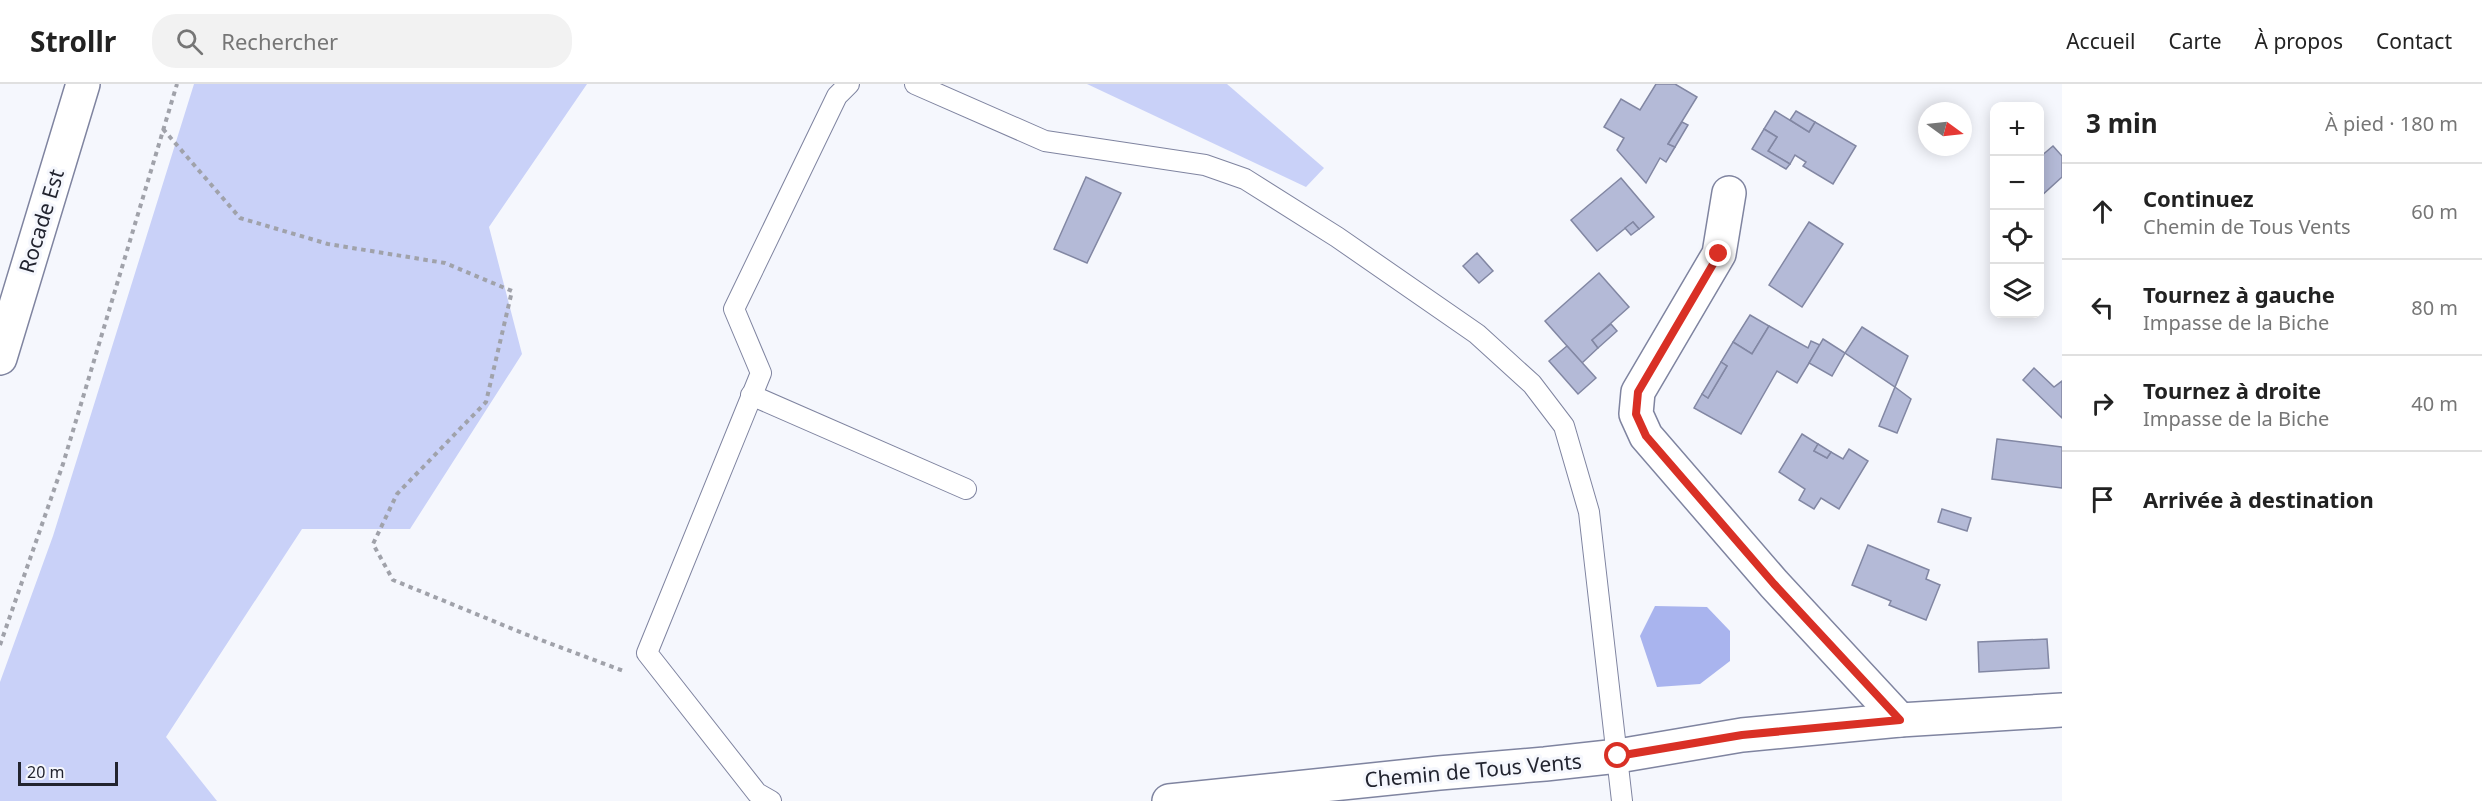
<!DOCTYPE html>
<html lang="fr">
<head>
<meta charset="utf-8">
<style>
	:root { --surface:#fff; --page:#f2f2f2; --text:#222; --muted:#767676; --line:#e0e0e0 }
	body { margin:0; font-family:"Noto Sans",sans-serif; background:var(--page); color:var(--text) }
	.controls { position:absolute; right:18px; top:18px; display:grid; overflow:hidden; border-radius:12px; box-shadow:0 3px 15px #0003 }
	.controls button { width:54px; height:54px; display:grid; place-items:center; padding:0; border:0; border-bottom:2px solid var(--line); background:var(--surface); color:var(--text); font:30px sans-serif }
	.compass { position:absolute; left:1918px; top:18px; width:54px; height:54px; border-radius:50%; background:var(--surface); box-shadow:0 3px 15px #0003; rotate:105deg }
	.scale { position:absolute; left:18px; bottom:15px; width:100px; box-sizing:border-box; padding-left:6px; border:3px solid #22242f; border-top:0; font-size:16px; line-height:21px; white-space:nowrap; color:#22242f; -webkit-text-stroke:4px #f5f7fd; paint-order:stroke }
	.stop { position:absolute; width:18px; height:18px; margin:-14px; border:4px solid #d93025; border-radius:50%; background:#fff }
	.stop.end { background:#d93025; border-color:#fff; box-shadow:0 2px 6px #0008 }
	.list { margin:0; padding:0; list-style:none }
	h2 { display:flex; justify-content:space-between; align-items:center; height:78px; margin:0; padding:0 24px; font-size:26px }
	h2 small { font-size:20px; font-weight:400; color:var(--muted) }
	.list li { display:grid; grid-template-columns:39px 1fr auto; gap:18px; align-items:center; box-sizing:border-box; height:96px; padding:0 24px; border-top:2px solid var(--line) }
	.list b { display:block; font-size:22px; white-space:nowrap }
	.list p { margin:0; font-size:20px; white-space:nowrap; color:var(--muted) }
	.list em { font-size:20px; font-style:normal; color:var(--muted) }
	.icon { flex:none; width:33px; height:33px; fill:none; stroke:currentColor; stroke-width:2; stroke-linecap:round; stroke-linejoin:round }
	.map { position:relative; flex:none; width:2062px; height:717px; overflow:hidden }
	header { display:flex; align-items:center; gap:36px; box-sizing:border-box; height:84px; padding:0 30px; background:var(--surface); border-bottom:2px solid var(--line) }
	header strong { font-size:28px }
	nav { display:flex; gap:33px; margin-inline-start:auto; font-size:21px }
	.search { width:420px; height:54px; background:var(--page); display:flex; align-items:center; gap:15px; box-sizing:border-box; padding:0 21px; border-radius:24px; color:var(--muted); font-size:22px }
	main { display:flex }
	aside { flex:1; background:var(--surface) }
	.map>svg:first-child { display:block }
</style>
</head>
<body>
<header>
<strong>Strollr</strong>
<div class="search"><svg class="icon" aria-label="search" viewBox="0 0 24 24"><circle cx="10" cy="10" r="6"/><path d="M15 15l6 6"/></svg>Rechercher</div>
<nav><a>Accueil</a><a>Carte</a><a>À propos</a><a>Contact</a></nav>
</header>
<main>
<div class="map">
<svg width="2062" height="717" viewBox="0 0 2062 717">
	<rect width="100%" height="100%" fill="#f5f7fd"/>
	<!-- green -->
	<g fill="#c9d1f8">
		<path d="M194,0H587L489,143L522,270L410,445H302L166,653L217,717H0V598L53,452Z"/>
		<path d="M1087,0H1227L1324,84L1306,103Z"/>
	</g>
	<!-- water -->
	<path fill="#a9b4ee" d="M1655,522L1707,523L1730,547V577L1700,600L1657,603L1640,552Z"/>
	<!-- building -->
	<g fill="#b4bad7" stroke="#8287a3" stroke-width="1.5">
		<path d="M1656,0H1675L1697,13L1668,60L1675,63L1666,78L1660,74L1646,99L1617,66L1624,54L1604,43L1621,15L1640,26Z"/>
		<path d="M1775,27L1809,48L1815,38L1856,62L1833,100L1803,82L1806,78L1795,71L1790,80L1768,67L1777,53L1764,45Z"/>
		<path d="M1796,27L1815,38L1809,48L1790,36Z"/>
		<path d="M1682,38L1688,41L1675,63L1668,60Z"/>
		<path d="M1764,45L1777,53L1768,67L1790,80L1786,85L1752,65Z"/>
		<path d="M2053,62L2062,72V93L2040,113V73Z"/>
		<path d="M1086,93L1121,109L1087,179L1054,165Z"/>
		<path d="M1621,94L1654,133L1639,145L1633,138L1597,167L1571,136Z"/>
		<path d="M1633,138L1639,145L1631,151L1625,144Z"/>
		<path d="M1809,138L1843,160L1802,223L1769,201Z"/>
		<path d="M1477,169L1493,187L1479,199L1463,182Z"/>
		<path d="M1599,189L1629,223L1592,256L1598,264L1582,279L1545,237Z"/>
		<path d="M1750,231L1769,242L1752,270L1733,258Z"/>
		<path d="M1611,240L1617,247L1598,264L1592,256Z"/>
		<path d="M1769,242L1808,264L1811,257L1820,261L1797,299L1777,287L1741,350L1694,324L1702,310L1708,314L1727,282L1721,278L1733,258L1752,270Z"/>
		<path d="M1862,243L1908,272L1895,303L1845,269Z"/>
		<path d="M1823,255L1845,269L1832,292L1809,279Z"/>
		<path d="M1567,262L1596,294L1578,310L1549,277Z"/>
		<path d="M1721,278L1727,282L1708,314L1702,310Z"/>
		<path d="M2034,284L2054,303L2062,297V334L2023,296Z"/>
		<path d="M1895,303L1911,315L1897,349L1879,342Z"/>
		<path d="M1802,350L1818,360L1814,367L1827,374L1831,368L1843,375L1849,365L1868,377L1839,425L1821,414L1814,425L1799,416L1805,405L1779,388Z"/>
		<path d="M1997,355L2062,363V404L1992,395Z"/>
		<path d="M1818,360L1831,368L1827,374L1814,367Z"/>
		<path d="M1942,425L1971,434L1967,447L1938,438Z"/>
		<path d="M1868,461L1929,486L1926,495L1940,501L1926,536L1889,521L1891,517L1852,501Z"/>
		<path d="M2047,555L2049,584L1979,588L1978,558Z"/>
	</g>
	<g fill="none" stroke-linecap="round" stroke-linejoin="round">
		<!-- service casing -->
		<g stroke="#7f84a0" stroke-width="22">
			<g id="service">
				<path d="M915,0L1045,57L1205,81L1245,95L1337,153L1477,250L1532,300L1564,342L1589,428L1622,717"/>
				<path d="M751,311L966,405"/>
				<path d="M771,717L757,709L647,569L761,289L734,225L837,12L849,0"/>
			</g>
		</g>
		<!-- minor casing -->
		<g stroke="#7f84a0" stroke-width="36">
			<g id="minor">
				<path d="M1729,109L1719,170L1638,308L1636,330L1646,352L1774,500L1900,636"/>
				<path d="M1169,717L1439,689L1545,680L1618,672L1742,651L1900,636L2062,626"/>
			</g>
		</g>
		<!-- primary casing -->
		<g stroke="#7f84a0" stroke-width="36">
			<path id="primary" d="M0,274L83,0"/>
		</g>
		<!-- path -->
		<g stroke="#a0a2aa" stroke-width="4" stroke-dasharray="4.5 4.5" stroke-linecap="butt">
			<path d="M163,45L240,134L328,160L445,179L512,207L486,318L397,410L373,460L393,496L525,550L626,588"/>
			<path d="M0,561L63,380L177,0"/>
		</g>
		<!-- service -->
		<use href="#service" stroke="#fff" stroke-width="20"/>
		<!-- minor -->
		<use href="#minor" stroke="#fff" stroke-width="33"/>
		<!-- primary -->
		<use href="#primary" stroke="#fff" stroke-width="33"/>
	</g>
	<g fill="none" stroke-linecap="round" stroke-linejoin="round">
		<!-- route -->
		<path stroke="#d93025" stroke-width="8" d="M1618,672L1742,651L1900,636L1774,500L1646,352L1636,330L1638,308L1719,170"/>
	</g>
	<g text-anchor="middle" dominant-baseline="central" stroke-width="6" stroke-linejoin="round" paint-order="stroke">
		<!-- street labels -->
		<g font-size="21" fill="#22242f" stroke="#f5f7fd">
			<text transform="translate(41 137) rotate(-73)">Rocade Est</text>
			<text transform="translate(1473 686) rotate(-5)">Chemin de Tous Vents</text>
		</g>
	</g>
</svg>
<div class="controls">
<button>+</button>
<button>−</button>
<button><svg class="icon" aria-label="locate" viewBox="0 0 24 24"><circle cx="12" cy="12" r="6"/><path d="M12 2v4M12 18v4M2 12h4M18 12h4"/></svg></button>
<button><svg class="icon" aria-label="layers" viewBox="0 0 24 24"><path d="M12 4l9 5-9 5-9-5zM3 14l9 5 9-5"/></svg></button>
</div>
<svg class="compass" viewBox="-18 -18 36 36"><path d="M0-13l5 13h-10z" fill="#e53935"/><path d="M0 13l5-13h-10z" fill="#767676"/></svg>
<div class="scale">20 m</div>
<div class="stop" style="left:1618px;top:672px"></div>
<div class="stop end" style="left:1719px;top:170px"></div>
</div>
<aside>
<h2>3 min<small>À pied · 180 m</small></h2>
<ul class="list">
<li><svg class="icon" aria-label="ahead" viewBox="0 0 24 24"><path d="M12 20V5M6 11l6-6 6 6"/></svg><div><b>Continuez</b><p>Chemin de Tous Vents</p></div><em>60 m</em></li>
<li><svg class="icon" aria-label="left" viewBox="0 0 24 24"><path d="M17 20v-9H6M10 6l-5 5 5 5"/></svg><div><b>Tournez à gauche</b><p>Impasse de la Biche</p></div><em>80 m</em></li>
<li><svg class="icon" aria-label="right" viewBox="0 0 24 24"><path d="M7 20v-9h11M14 6l5 5-5 5"/></svg><div><b>Tournez à droite</b><p>Impasse de la Biche</p></div><em>40 m</em></li>
<li><svg class="icon" aria-label="arrive" viewBox="0 0 24 24"><path d="M6 21V4h12l-3 4 3 4H6"/></svg><div><b>Arrivée à destination</b></div></li>
</ul>
</aside>
</main>
</body>
</html>
